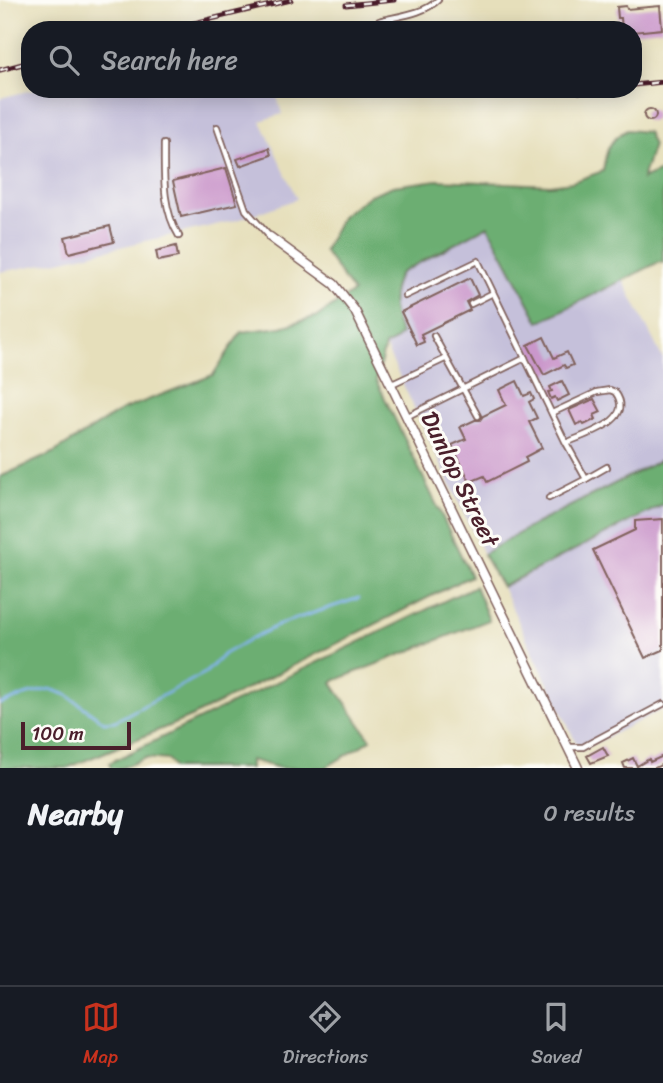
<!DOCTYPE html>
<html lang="en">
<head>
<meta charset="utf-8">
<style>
	:root { --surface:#171b24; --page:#20242c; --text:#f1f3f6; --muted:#9ea1a6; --line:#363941; --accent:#c8321e }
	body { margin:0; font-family:Sriracha,sans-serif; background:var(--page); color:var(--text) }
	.scale { position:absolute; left:21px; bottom:18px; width:110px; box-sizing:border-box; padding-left:7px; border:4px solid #4a1f2b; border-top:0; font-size:19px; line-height:24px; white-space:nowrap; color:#4a1f2b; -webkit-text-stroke:5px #fdfcf7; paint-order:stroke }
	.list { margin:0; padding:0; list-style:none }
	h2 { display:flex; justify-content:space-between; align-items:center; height:91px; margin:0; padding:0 28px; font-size:30px }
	h2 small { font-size:23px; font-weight:400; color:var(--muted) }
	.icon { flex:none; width:38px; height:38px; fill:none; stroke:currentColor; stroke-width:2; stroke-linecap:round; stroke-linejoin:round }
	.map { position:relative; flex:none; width:663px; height:768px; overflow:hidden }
	.search { position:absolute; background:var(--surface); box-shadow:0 4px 18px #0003; left:21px; right:21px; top:21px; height:77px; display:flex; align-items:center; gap:18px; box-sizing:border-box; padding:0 24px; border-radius:28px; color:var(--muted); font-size:26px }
	.sheet { height:217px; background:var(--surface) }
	nav { display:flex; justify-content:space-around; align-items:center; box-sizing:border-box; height:98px; border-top:2px solid var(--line); background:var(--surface); font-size:19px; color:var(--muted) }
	nav a { display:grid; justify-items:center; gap:4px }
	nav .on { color:var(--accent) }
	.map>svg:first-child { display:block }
</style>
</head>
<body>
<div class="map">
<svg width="663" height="768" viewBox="0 0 663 768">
	<rect width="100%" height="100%" fill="#fdfcf7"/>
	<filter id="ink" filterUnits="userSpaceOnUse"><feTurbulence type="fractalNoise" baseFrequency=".0143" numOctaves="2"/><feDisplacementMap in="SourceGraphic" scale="14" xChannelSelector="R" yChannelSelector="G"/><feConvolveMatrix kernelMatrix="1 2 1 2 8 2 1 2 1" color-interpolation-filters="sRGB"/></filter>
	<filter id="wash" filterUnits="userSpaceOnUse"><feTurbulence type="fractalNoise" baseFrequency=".00686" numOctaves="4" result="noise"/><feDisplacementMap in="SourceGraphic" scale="28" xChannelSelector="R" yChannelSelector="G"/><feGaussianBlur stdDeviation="1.57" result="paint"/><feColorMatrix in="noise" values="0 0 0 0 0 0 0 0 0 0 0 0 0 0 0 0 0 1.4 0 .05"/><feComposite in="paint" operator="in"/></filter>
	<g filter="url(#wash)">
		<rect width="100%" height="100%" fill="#e6dfbb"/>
		<!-- industrial -->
		<g fill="#c5c0da">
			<path d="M36,89H275L282,114L261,121L297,199L237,220L59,261L0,272V98Z"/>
			<path d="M489,226L539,322L623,280L663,359V459L535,524L483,554L385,346L394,342L393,286L399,273Z"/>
			<path d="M663,505V709L580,751L502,587Z"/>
		</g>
		<!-- forest -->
		<g fill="#6cae72" stroke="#5b664e" stroke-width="2">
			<path d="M627,130L647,132L653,145L642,179L663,170V263L659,262L539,322L488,226L400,273C389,294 391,313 401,334L394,342L385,346L376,380L471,576L193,716L67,768H0V477L53,453L122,410L213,375L241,332L281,327L318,316L353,292L324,251L342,216L370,195L393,186L437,180L550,185L572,182L603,171C606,151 608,140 627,130Z"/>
			<path d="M663,459V505L502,587L483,554L535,524Z"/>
			<path d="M475,586L489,620L336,680L332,683L371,740L325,768H280L250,760V768H173L168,760L145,758L122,768H111L109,763Z"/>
		</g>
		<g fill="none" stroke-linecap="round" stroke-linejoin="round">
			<!-- stream -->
			<path stroke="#85b4ef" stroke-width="2.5" d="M0,704L28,694L50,689L67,695L104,722L115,721L205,673L224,654L252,638L283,623L359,598"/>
		</g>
		<g id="blocks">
			<!-- building -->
			<g fill="#ca97cb">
				<path d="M626,6L627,9L660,6L662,29L633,32V30H622L621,18H618L617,7Z"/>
				<circle cx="650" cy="115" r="6"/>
				<path d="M269,148L271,155L240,166L237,159Z"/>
				<path d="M226,168L237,204L181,217L173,181Z"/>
				<path d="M110,226L114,242L69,253L65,237Z"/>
				<path d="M176,246L178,257L158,261L156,251Z"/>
				<path d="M470,278L478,295L466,302L470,310L421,334L424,342L417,345L401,312Z"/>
				<path d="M544,337L554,358L567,352L573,365L566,368L564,365L544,375L528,345Z"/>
				<path d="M517,381L524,396L531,393L534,399L529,402L537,418L529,422L542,448L525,457L527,462L487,482L484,476L470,482L452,445L466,439L460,427L475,420H480L483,416L506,405L499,390Z"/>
				<path d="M562,381L569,395L557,401L555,397L551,399L548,392L552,391L550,387Z"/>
				<path d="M594,399L601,412L594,415L596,419L584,425L582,422L576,425L569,410Z"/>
				<path d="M663,519V650L645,658L593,550L635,530V521Z"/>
				<path d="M603,747L608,756L591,763L587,756Z"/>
				<path d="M663,756V764L655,768H625L623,763L633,758L637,766L649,759L650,762Z"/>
			</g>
		</g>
	</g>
	<g filter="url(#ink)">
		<use href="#blocks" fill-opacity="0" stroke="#81625d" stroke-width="2"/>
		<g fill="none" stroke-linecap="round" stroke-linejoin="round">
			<!-- service casing -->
			<g stroke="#81625d" stroke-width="8">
				<g id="service">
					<path d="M379,21C398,16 424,14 438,0"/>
					<path d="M217,127L246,210L270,237"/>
					<path d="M164,144C164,175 162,209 179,236"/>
					<path d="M405,296L478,261L565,441L586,479L549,498"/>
					<path d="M471,304L493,293"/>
					<path d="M434,336L478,416"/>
					<path d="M392,384L445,359"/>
					<path d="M552,413L597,392L610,390L615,392C637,421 585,434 566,443"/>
					<path d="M408,416L525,358"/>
					<path d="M586,479L607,467"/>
					<path d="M569,747H583L590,743L663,704"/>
				</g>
			</g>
			<!-- minor casing -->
			<g stroke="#81625d" stroke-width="11">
				<path id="minor" d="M270,237L334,284L355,311L578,768"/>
			</g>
			<!-- service -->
			<use href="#service" stroke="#fff" stroke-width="4.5"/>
			<!-- minor -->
			<use href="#minor" stroke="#fff" stroke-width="8"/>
			<!-- rail casing -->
			<g stroke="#4a1f2b" stroke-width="5">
				<g id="rail">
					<path d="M346,5L394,0"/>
					<path d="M165,30L291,0"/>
					<path d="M0,70L30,62"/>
					<path d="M633,85L663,82"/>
					<path d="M579,92L599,89"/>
				</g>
			</g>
			<!-- rail -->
			<use href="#rail" stroke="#fdfcf7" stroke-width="2.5" stroke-dasharray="8" stroke-linecap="butt"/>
		</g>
	</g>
	<g text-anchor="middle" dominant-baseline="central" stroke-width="6" stroke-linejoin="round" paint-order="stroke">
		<!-- street labels -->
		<g font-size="24" fill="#4a1f2b" stroke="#fdfcf7">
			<text transform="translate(460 479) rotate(64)">Dunlop Street</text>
		</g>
	</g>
</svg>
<div class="scale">100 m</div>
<div class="search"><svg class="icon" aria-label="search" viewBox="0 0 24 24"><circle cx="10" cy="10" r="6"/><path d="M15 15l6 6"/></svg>Search here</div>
</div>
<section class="sheet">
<h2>Nearby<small>0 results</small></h2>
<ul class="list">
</ul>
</section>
<nav>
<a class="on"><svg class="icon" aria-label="map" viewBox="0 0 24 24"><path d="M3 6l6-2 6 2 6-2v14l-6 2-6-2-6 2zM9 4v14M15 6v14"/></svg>Map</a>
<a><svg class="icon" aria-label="directions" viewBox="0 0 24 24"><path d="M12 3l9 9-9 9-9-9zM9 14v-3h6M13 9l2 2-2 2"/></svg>Directions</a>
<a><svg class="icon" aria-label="saved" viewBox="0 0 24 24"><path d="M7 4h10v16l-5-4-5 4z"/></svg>Saved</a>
</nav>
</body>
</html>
